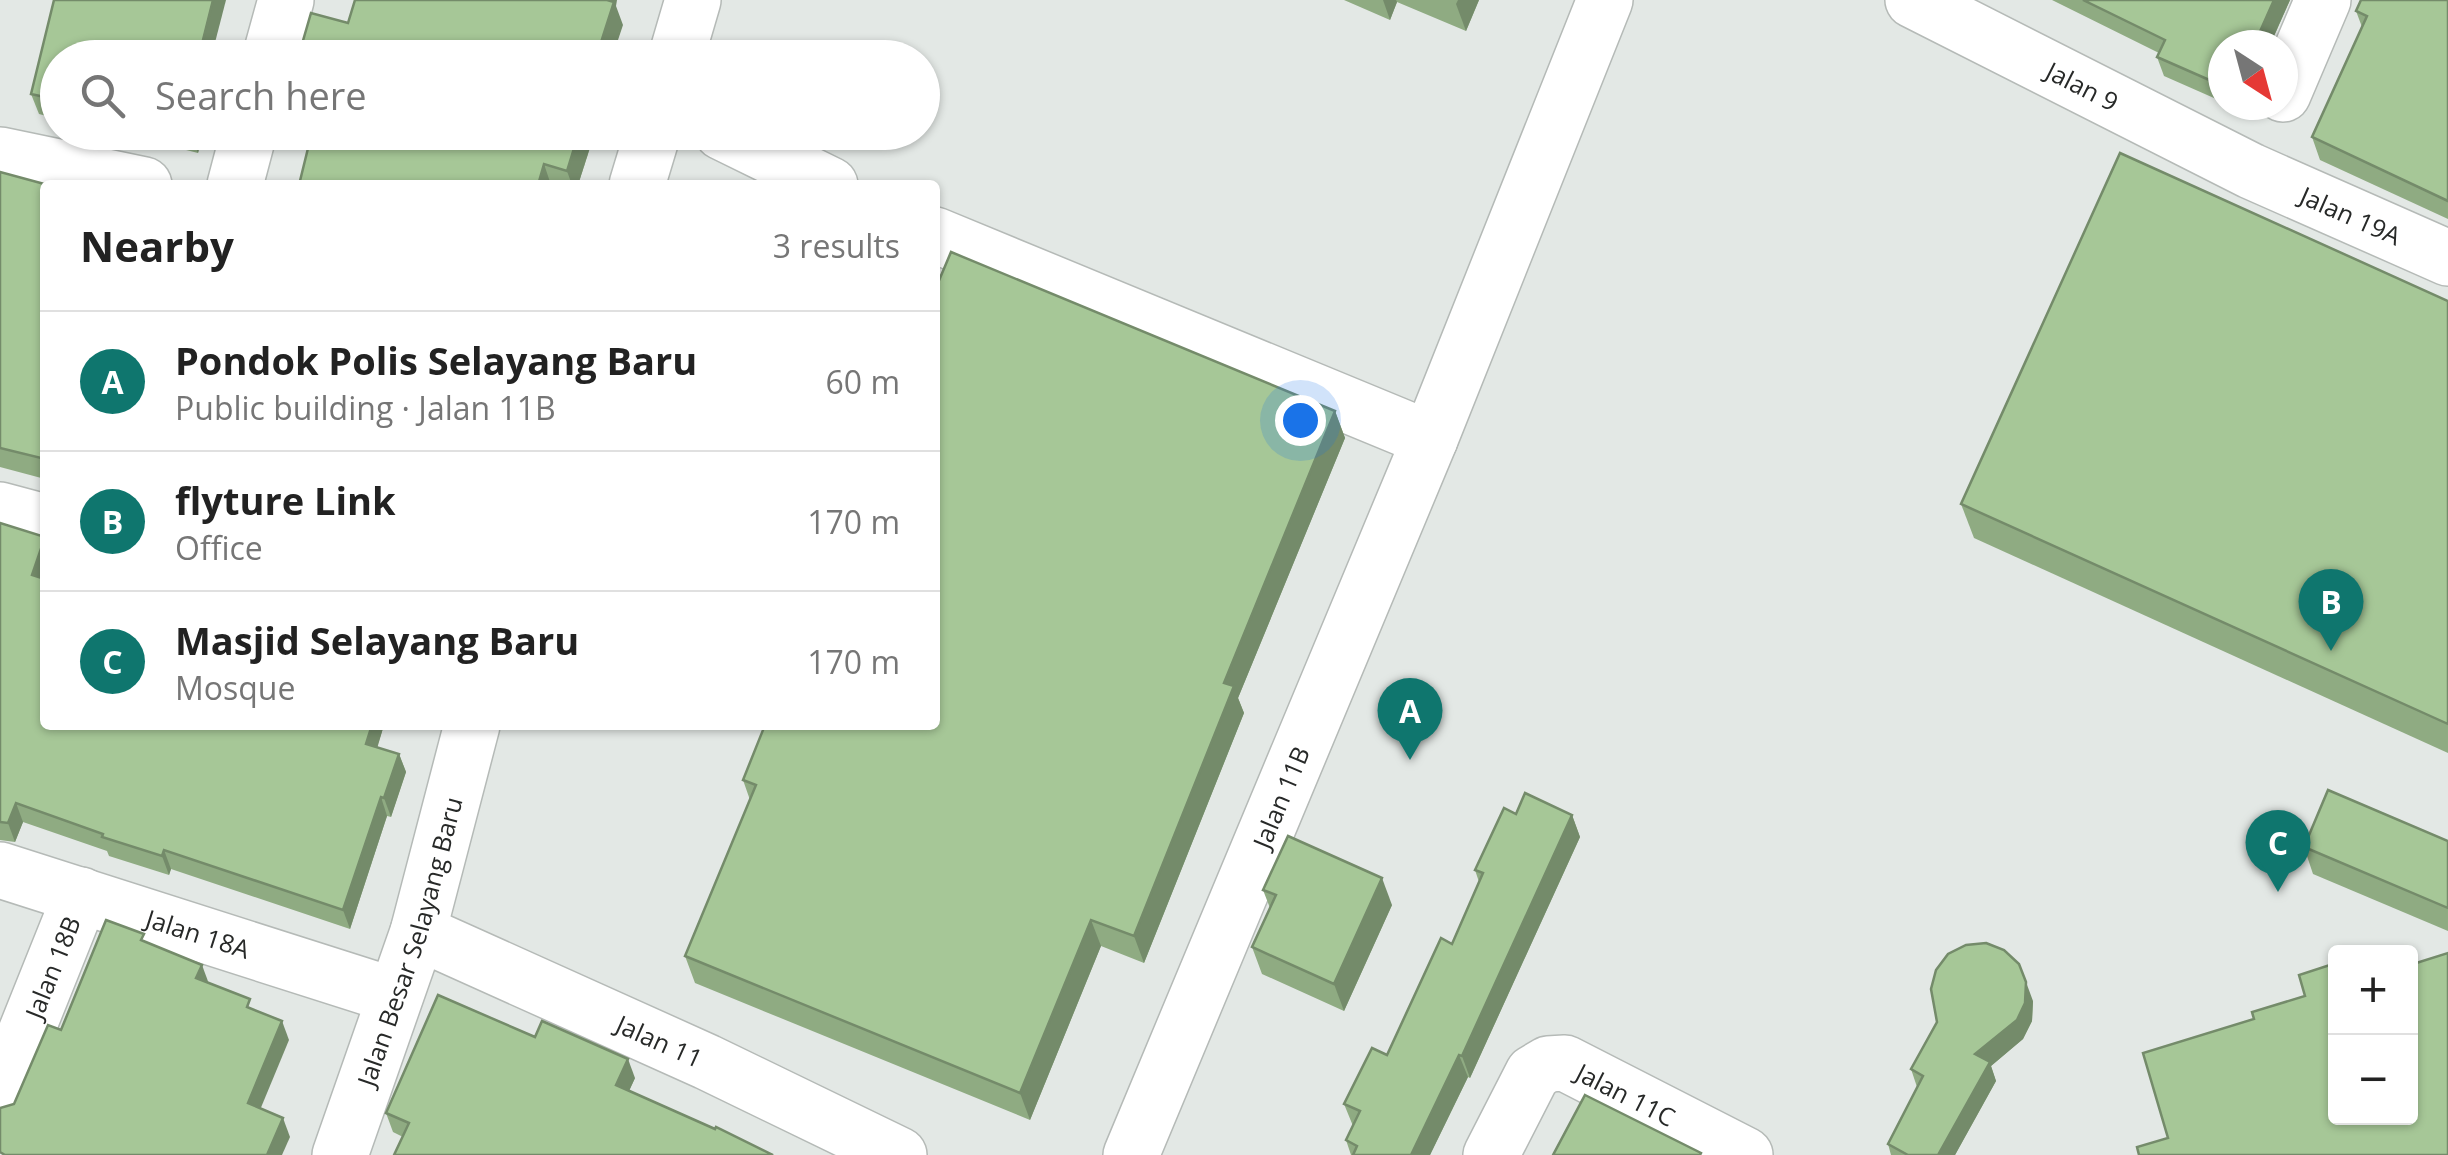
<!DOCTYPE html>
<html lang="en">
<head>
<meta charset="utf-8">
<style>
	:root { --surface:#fff; --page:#f2f2f2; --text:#222; --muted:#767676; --line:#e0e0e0; --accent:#0f766e }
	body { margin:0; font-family:"Open Sans",sans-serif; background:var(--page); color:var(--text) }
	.controls { position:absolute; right:30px; bottom:30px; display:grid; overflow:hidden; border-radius:10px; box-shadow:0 2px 8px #0004 }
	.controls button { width:90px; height:90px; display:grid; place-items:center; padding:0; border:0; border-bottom:2px solid var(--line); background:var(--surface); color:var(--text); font:50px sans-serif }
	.compass { position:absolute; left:2208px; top:30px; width:90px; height:90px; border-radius:50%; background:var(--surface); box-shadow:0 2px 8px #0004; rotate:144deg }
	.you { position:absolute; left:1300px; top:420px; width:35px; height:35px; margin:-25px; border:8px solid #fff; border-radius:50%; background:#1a73e8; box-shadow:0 0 0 15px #1a73e833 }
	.badge { display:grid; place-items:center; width:65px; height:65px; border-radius:50%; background:var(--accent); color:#fff; font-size:32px; font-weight:700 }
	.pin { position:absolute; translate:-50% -82px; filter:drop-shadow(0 2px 5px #0008) }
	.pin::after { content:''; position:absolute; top:52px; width:35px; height:30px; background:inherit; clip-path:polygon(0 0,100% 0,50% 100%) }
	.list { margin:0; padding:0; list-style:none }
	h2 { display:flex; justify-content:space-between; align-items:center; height:130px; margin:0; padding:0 40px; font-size:42px }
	h2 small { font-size:32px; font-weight:400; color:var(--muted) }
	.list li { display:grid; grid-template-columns:65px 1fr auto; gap:30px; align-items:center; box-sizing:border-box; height:140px; padding:0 40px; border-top:2px solid var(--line) }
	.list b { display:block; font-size:38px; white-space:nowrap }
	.list p { margin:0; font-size:32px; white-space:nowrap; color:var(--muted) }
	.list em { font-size:32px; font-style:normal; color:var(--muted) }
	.icon { flex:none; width:55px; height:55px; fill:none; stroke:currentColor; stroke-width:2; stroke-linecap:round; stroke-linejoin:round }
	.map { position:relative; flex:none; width:2448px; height:1155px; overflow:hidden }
	.search { position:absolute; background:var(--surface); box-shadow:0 2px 8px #0004; left:40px; top:40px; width:900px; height:110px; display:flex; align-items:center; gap:25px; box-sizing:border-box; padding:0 35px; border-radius:55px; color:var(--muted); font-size:38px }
	.panel { position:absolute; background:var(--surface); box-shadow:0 2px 8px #0004; left:40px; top:180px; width:900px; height:550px; border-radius:10px }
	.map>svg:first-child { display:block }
</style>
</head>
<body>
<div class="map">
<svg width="2448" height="1155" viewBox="0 0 2448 1155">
	<rect width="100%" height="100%" fill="#e3e8e5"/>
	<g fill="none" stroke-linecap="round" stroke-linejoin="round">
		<!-- minor casing -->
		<g stroke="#b5bab7" stroke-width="58">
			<g id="minor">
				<path id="s1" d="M1913,0L2251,171L2448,258"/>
				<path d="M270,58L286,0"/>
				<path d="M676,58L693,0"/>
				<path d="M2283,94L2323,0"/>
				<path d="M722,132L830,185"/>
				<path d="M0,155L144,185"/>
				<path d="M235,185L249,132"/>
				<path d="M637,185L653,132"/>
				<path d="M935,235L1430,439"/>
				<path d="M0,510L45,522"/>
				<path id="s2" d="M0,870L395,996"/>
				<path id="s3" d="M418,932L707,1062L899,1155"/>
				<path id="s4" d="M0,1097L81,895"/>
				<path id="s5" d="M340,1155L418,932L472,725"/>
				<path id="s6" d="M1131,1155L1430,439L1605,0"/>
				<path id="s7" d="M1491,1155L1533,1073L1548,1064L1565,1063L1745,1155"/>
			</g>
		</g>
		<!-- minor -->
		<use href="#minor" stroke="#fff" stroke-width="55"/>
	</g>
	<!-- wall -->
	<g fill="#8fab82">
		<path d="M1344,0H1479L1466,31L1397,2L1390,20Z"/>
		<path d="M2052,0H2290L2270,45H2223V102L2164,76L2157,57L2159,53Z"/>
		<path d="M2448,0V219L2320,160L2312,137L2362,27L2356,11Z"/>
		<path d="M58,58V119L39,114L31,94Z"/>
		<path d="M115,132H203L198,153Z"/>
		<path d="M312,132H595L578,185H299Z"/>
		<path d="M0,172L45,185V479L0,467Z"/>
		<path d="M2448,301V753L1974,538L1961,504Z"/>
		<path d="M1335,411L1345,438L1238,698L1244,713L1144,963L1101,946L1030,1120L695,983L685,956L750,800L743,780Z"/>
		<path d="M0,523L45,537V725H384L377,747L399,754L406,772L391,817L387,816L350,929L171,869L169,875L109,856L107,851L23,822L15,842L0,840Z"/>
		<path d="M1516,814L1572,815L1580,837L1470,1078L1468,1077L1430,1155H1351L1346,1140L1353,1126L1344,1104L1387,1055L1452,944L1479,882L1475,870Z"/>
		<path d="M2448,841V931L2313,874L2304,847Z"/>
		<path d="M1263,890L1392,905L1344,1011L1262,974L1252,947L1270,908Z"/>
		<path d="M2033,1001L2032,1021L2023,1039L1991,1066L1996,1081L1955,1155H1891L1888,1144L1917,1087L1911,1069Z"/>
		<path d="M635,1078L629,1091L773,1155L403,1137L393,1132L386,1113Z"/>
	</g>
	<!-- shaded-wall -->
	<g fill="#748b6a">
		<path d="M213,0H226L211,58H202L200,52Z"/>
		<path d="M603,0H617L616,6L623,25L612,58H596Z"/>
		<path d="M1383,0H1396L1397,2L1390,20Z"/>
		<path d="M1458,0H1479L1466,31L1456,4Z"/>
		<path d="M2274,0H2290L2270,45H2254Z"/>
		<path d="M190,132H203L198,153Z"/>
		<path d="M579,132H595L578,185H572L567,171Z"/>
		<path d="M544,164L551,185H538Z"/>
		<path d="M1335,411L1345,438L1238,698L1244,713L1144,963L1134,936L1224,683Z"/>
		<path d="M45,537V575L39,593L32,575Z"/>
		<path d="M372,725H384L373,762L366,744Z"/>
		<path d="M399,754L406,772L391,817L384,798Z"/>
		<path d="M381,797L387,816L350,929L343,910Z"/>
		<path d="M16,803L23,822L15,842L8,823Z"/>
		<path d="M1572,815L1580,837L1470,1078L1462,1056Z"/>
		<path d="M164,850L171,869L169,875L162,856Z"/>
		<path d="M1382,878L1392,905L1344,1011L1334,984Z"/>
		<path d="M1091,920L1101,946L1030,1120L1020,1093Z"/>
		<path d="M202,965L209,984L196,978Z"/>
		<path d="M2026,982L2033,1001L2032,1021L2023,1039L1991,1066L1996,1081L1955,1155H1938L1975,1054Z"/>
		<path d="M282,1021L289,1040L255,1122L248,1103Z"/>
		<path d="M1459,1055L1468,1077L1430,1155H1411Z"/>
		<path d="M628,1059L635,1078L623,1104L616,1085Z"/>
		<path d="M283,1118L290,1137L282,1155H267Z"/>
	</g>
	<!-- building -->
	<g fill="#a6c797" stroke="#748b6a" stroke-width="2.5">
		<path d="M54,0H213L200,52L210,54L209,58H58V100L31,94Z"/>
		<path d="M355,0H607L614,2L596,58H298L311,13L348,23Z"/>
		<path d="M2083,0H2274L2254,45H2223V86L2157,57L2165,40Z"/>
		<path d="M2361,0H2448V201L2312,137L2367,16L2356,11Z"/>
		<path d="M312,132H579L567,171L544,164L538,185H299Z"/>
		<path d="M2120,153L2448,301V724L1961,504Z"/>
		<path d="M0,172L48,185H45V459L0,448Z"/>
		<path d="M951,252L1335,411L1224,683L1234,686L1134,936L1091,920L1020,1093L685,956L756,785L743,780L765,725H935V290Z"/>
		<path d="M0,523L45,537L32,575L45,579V725H372L366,744L399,754L384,798L381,797L343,910L164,850L162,856L102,837L103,834L16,803L8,823L0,822Z"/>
		<path d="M2328,790L2448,841V908L2304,847Z"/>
		<path d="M1525,793L1572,815L1462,1056L1459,1055L1411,1155H1353L1357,1146L1346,1140L1360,1111L1344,1104L1372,1048L1387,1055L1441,938L1452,944L1483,873L1475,870L1504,808L1516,814Z"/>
		<path d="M1288,836L1382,878L1334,984L1252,947L1276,895L1263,890Z"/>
		<path d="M106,920L144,934L141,940L202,965L196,978L250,999L247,1007L282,1021L248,1103L283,1118L267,1155H5L0,1152V1108L14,1104L48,1025L61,1030Z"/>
		<path d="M1986,943L2004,950L2019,964L2026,982L2025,1003L2017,1020L1975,1054L1990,1062L1938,1155H1908L1888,1144L1923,1076L1911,1069L1937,1022L1931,989L1936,970L1948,954L1966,945Z"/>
		<path d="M2448,953V1155H2139L2137,1147L2168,1138L2143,1053L2254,1019L2252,1012L2305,996L2299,975L2336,963V1118H2410V965Z"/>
		<path d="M438,995L535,1037L542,1021L628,1059L616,1085L715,1129L716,1127L773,1155H394L409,1123L386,1113Z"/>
		<path d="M1585,1095L1701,1153L1700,1155H1553Z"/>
	</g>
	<g text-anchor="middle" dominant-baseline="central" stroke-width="9" stroke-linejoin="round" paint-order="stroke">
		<!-- street labels -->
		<g font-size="25" fill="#272928" stroke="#e3e8e5">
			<text stroke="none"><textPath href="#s1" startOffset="190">Jalan 9</textPath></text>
			<text stroke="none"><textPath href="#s1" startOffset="488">Jalan 19A</textPath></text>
			<text stroke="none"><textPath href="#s6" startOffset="388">Jalan 11B</textPath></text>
			<text stroke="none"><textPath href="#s2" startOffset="208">Jalan 18A</textPath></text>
			<text stroke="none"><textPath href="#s5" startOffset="225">Jalan Besar Selayang Baru</textPath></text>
			<text stroke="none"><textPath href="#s4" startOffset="140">Jalan 18B</textPath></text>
			<text stroke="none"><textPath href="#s3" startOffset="265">Jalan 11</textPath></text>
			<text stroke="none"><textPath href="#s7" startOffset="195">Jalan 11C</textPath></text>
		</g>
	</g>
</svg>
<div class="controls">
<button>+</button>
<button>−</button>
</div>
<svg class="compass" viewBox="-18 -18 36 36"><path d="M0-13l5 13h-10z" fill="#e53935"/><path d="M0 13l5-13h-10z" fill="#767676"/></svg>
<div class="you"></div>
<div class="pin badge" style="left:1410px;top:760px">A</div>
<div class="pin badge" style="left:2331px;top:651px">B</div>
<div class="pin badge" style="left:2278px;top:892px">C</div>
<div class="search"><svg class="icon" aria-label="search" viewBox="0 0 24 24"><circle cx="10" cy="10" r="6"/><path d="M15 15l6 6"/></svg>Search here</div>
<section class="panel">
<h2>Nearby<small>3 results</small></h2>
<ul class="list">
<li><span class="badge">A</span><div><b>Pondok Polis Selayang Baru</b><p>Public building · Jalan 11B</p></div><em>60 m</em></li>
<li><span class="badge">B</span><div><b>flyture Link</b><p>Office</p></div><em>170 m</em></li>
<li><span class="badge">C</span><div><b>Masjid Selayang Baru</b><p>Mosque</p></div><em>170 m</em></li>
</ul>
</section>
</div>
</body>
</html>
